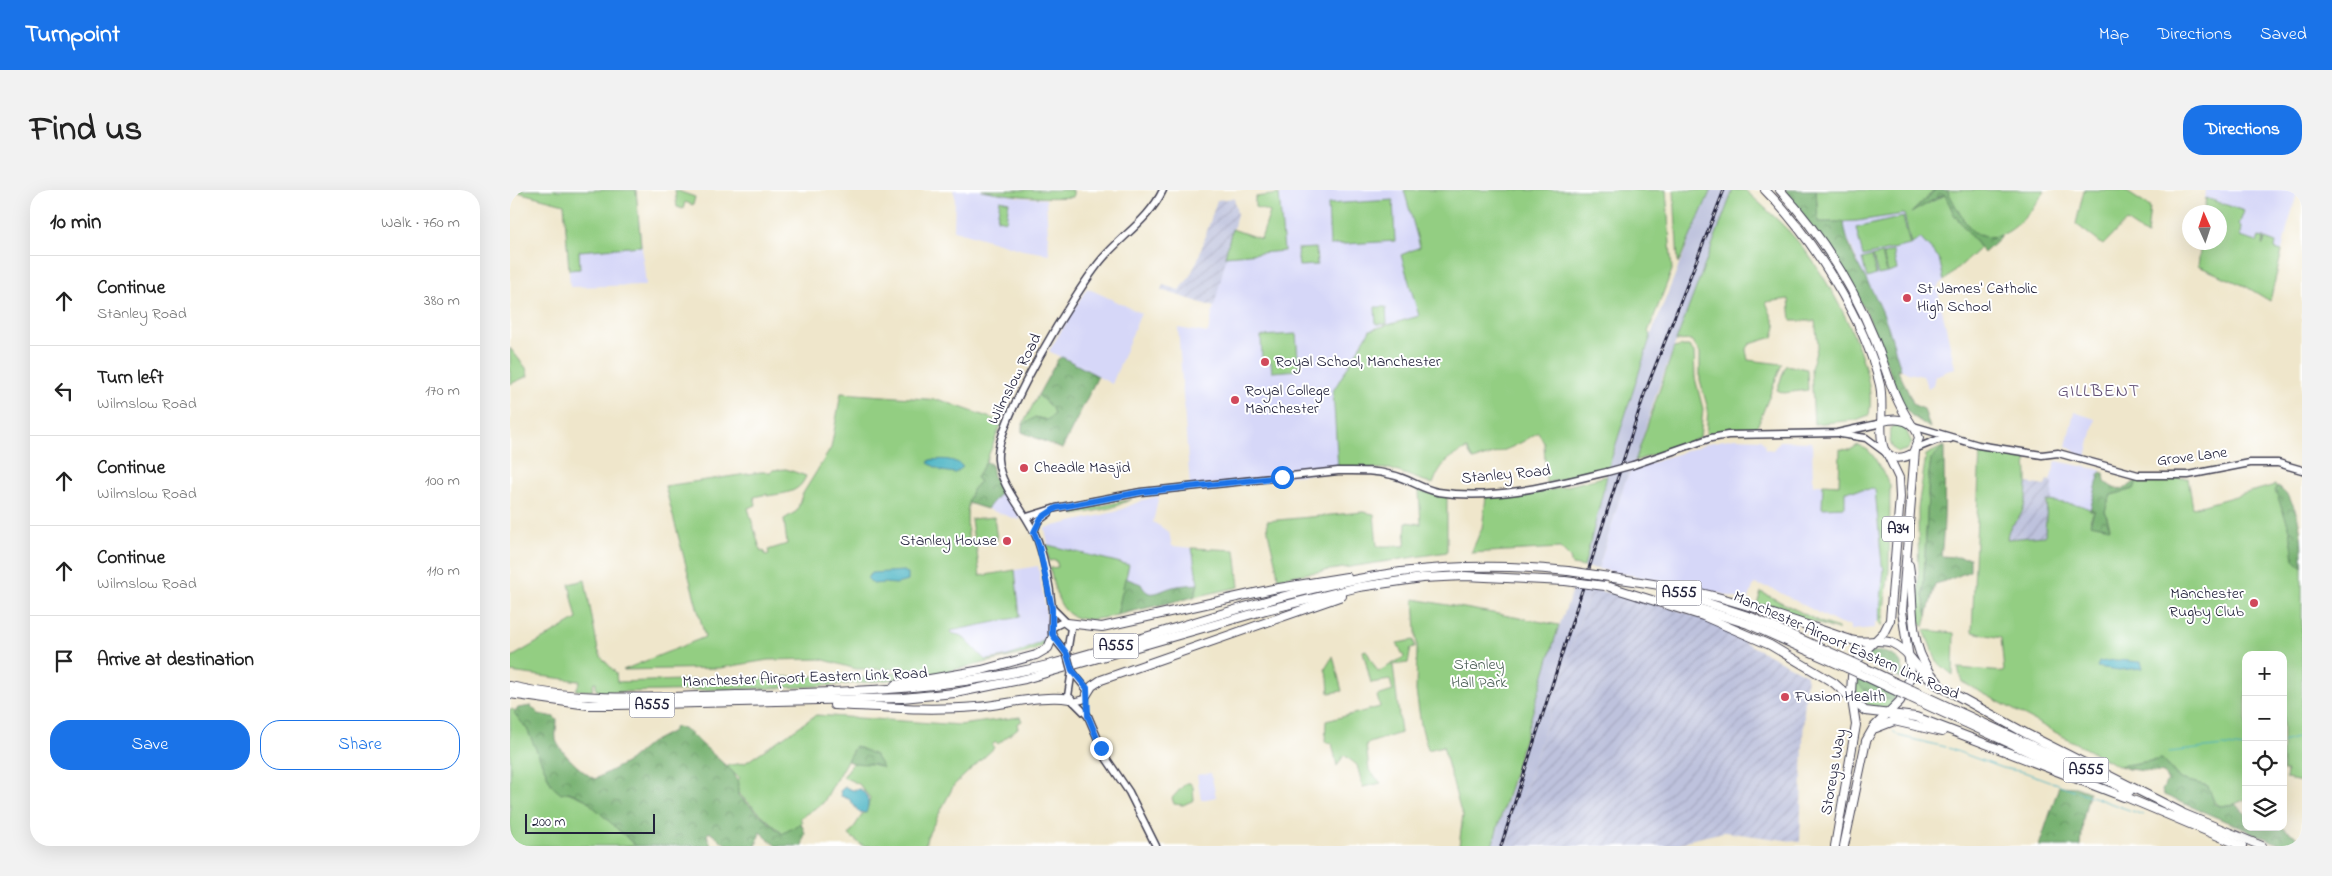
<!DOCTYPE html>
<html lang="en">
<head>
<meta charset="utf-8">
<style>
	:root { --surface:#fff; --page:#f2f2f2; --text:#222; --muted:#767676; --line:#e0e0e0; --accent:#1a73e8 }
	body { margin:0; font-family:"Indie Flower",sans-serif; background:var(--page); color:var(--text) }
	.controls { position:absolute; right:15px; bottom:15px; display:grid; overflow:hidden; border-radius:10px; box-shadow:0 5px 20px #0002 }
	.controls button { width:45px; height:45px; display:grid; place-items:center; padding:0; border:0; border-bottom:1px solid var(--line); background:var(--surface); color:var(--text); font:25px sans-serif }
	.compass { position:absolute; left:1672px; top:15px; width:45px; height:45px; border-radius:50%; background:var(--surface); box-shadow:0 5px 20px #0002; rotate:357deg }
	.scale { position:absolute; left:15px; bottom:12px; width:130px; box-sizing:border-box; padding-left:5px; border:2px solid #22223b; border-top:0; font-size:14px; line-height:18px; white-space:nowrap; color:#22223b; -webkit-text-stroke:4px #fff; paint-order:stroke }
	.stop { position:absolute; width:15px; height:15px; margin:-11px; border:4px solid #1a73e8; border-radius:50%; background:#fff }
	.stop.end { background:#1a73e8; border-color:#fff; box-shadow:0 1px 5px #0008 }
	.list { margin:0; padding:0; list-style:none }
	h2 { display:flex; justify-content:space-between; align-items:center; height:65px; margin:0; padding:0 20px; font-size:21px }
	h2 small { font-size:16px; font-weight:400; color:var(--muted) }
	.list li { display:grid; grid-template-columns:32px 1fr auto; gap:15px; align-items:center; box-sizing:border-box; height:90px; padding:0 20px; border-top:1px solid var(--line) }
	.list b { display:block; font-size:19px; white-space:nowrap }
	.list p { margin:0; font-size:16px; white-space:nowrap; color:var(--muted) }
	.list em { font-size:16px; font-style:normal; color:var(--muted) }
	.actions { display:flex; gap:10px; padding:15px 20px }
	.actions a { flex:1; padding:11px 0; border:1px solid var(--accent); border-radius:20px; text-align:center; font-size:18px; color:var(--accent) }
	.actions .main { background:var(--accent); color:#fff }
	.icon { flex:none; width:28px; height:28px; fill:none; stroke:currentColor; stroke-width:2; stroke-linecap:round; stroke-linejoin:round }
	.map { position:relative; flex:none; width:1792px; height:656px; overflow:hidden; border-radius:20px }
	header { display:flex; align-items:center; gap:30px; box-sizing:border-box; height:70px; padding:0 25px; background:var(--accent); color:#fff }
	header strong { font-size:24px }
	nav { display:flex; gap:28px; margin-inline-start:auto; font-size:18px }
	.intro { display:flex; align-items:center; justify-content:space-between; box-sizing:border-box; height:120px; padding:0 30px }
	h1 { margin:0; font-size:35px }
	.button { padding:12px 22px; border-radius:20px; background:var(--accent); color:#fff; font-size:18px; font-weight:700 }
	main { display:flex; gap:30px; padding:0 30px }
	aside { flex:1; background:var(--surface); border-radius:20px; box-shadow:0 5px 20px #0002 }
	.map>svg:first-child { display:block }
</style>
</head>
<body>
<header>
<strong>Turnpoint</strong>
<nav><a>Map</a><a>Directions</a><a>Saved</a></nav>
</header>
<div class="intro"><h1>Find us</h1><a class="button">Directions</a></div>
<main>
<aside>
<h2>10 min<small>Walk · 760 m</small></h2>
<ul class="list">
<li><svg class="icon" aria-label="ahead" viewBox="0 0 24 24"><path d="M12 20V5M6 11l6-6 6 6"/></svg><div><b>Continue</b><p>Stanley Road</p></div><em>380 m</em></li>
<li><svg class="icon" aria-label="left" viewBox="0 0 24 24"><path d="M17 20v-9H6M10 6l-5 5 5 5"/></svg><div><b>Turn left</b><p>Wilmslow Road</p></div><em>170 m</em></li>
<li><svg class="icon" aria-label="ahead" viewBox="0 0 24 24"><path d="M12 20V5M6 11l6-6 6 6"/></svg><div><b>Continue</b><p>Wilmslow Road</p></div><em>100 m</em></li>
<li><svg class="icon" aria-label="ahead" viewBox="0 0 24 24"><path d="M12 20V5M6 11l6-6 6 6"/></svg><div><b>Continue</b><p>Wilmslow Road</p></div><em>110 m</em></li>
<li><svg class="icon" aria-label="arrive" viewBox="0 0 24 24"><path d="M6 21V4h12l-3 4 3 4H6"/></svg><div><b>Arrive at destination</b></div></li>
</ul>
<div class="actions"><a class="main">Save</a><a>Share</a></div>
</aside>
<div class="map">
<svg width="1792" height="656" viewBox="0 0 1792 656">
	<defs>
		<pattern id="industrial-furrows" width="10" height="10" patternUnits="userSpaceOnUse" patternTransform="scale(1.25)"><rect width="10" height="10" fill="#bec2dd"/><path d="M-1 1l2-2M0 10L10 0M9 11l2-2" fill="none" stroke="#a3a6bf"/></pattern>
		<pattern id="forest-crowns" width="20" height="18" patternUnits="userSpaceOnUse" patternTransform="scale(1.25)"><rect width="20" height="18" fill="#76b170"/><path d="M2 6a3 3 0 1 1 6 0M12 15a3 3 0 1 1 6 0" fill="none" stroke="#60905d"/></pattern>
	</defs>
	<rect width="100%" height="100%" fill="#fff"/>
	<filter id="ink" filterUnits="userSpaceOnUse"><feTurbulence type="fractalNoise" baseFrequency=".02" numOctaves="2"/><feDisplacementMap in="SourceGraphic" scale="10" xChannelSelector="R" yChannelSelector="G"/><feConvolveMatrix kernelMatrix="1 2 1 2 8 2 1 2 1" color-interpolation-filters="sRGB"/></filter>
	<filter id="wash" filterUnits="userSpaceOnUse"><feTurbulence type="fractalNoise" baseFrequency=".0096" numOctaves="4" result="noise"/><feDisplacementMap in="SourceGraphic" scale="20" xChannelSelector="R" yChannelSelector="G"/><feGaussianBlur stdDeviation="1.12" result="paint"/><feColorMatrix in="noise" values="0 0 0 0 0 0 0 0 0 0 0 0 0 0 0 0 0 1.4 0 .05"/><feComposite in="paint" operator="in"/></filter>
	<g filter="url(#wash)">
		<rect width="100%" height="100%" fill="#efe6cb"/>
		<!-- built -->
		<g fill="#d6d7f8">
			<path d="M443,0H471L509,7L536,9L539,64L513,60L444,40L445,6Z"/>
			<path d="M803,0H894L910,57L892,65L909,126L864,138L823,201L828,281L680,297L668,138L698,143L715,66L774,61L769,4Z"/>
			<path d="M1425,0L1470,58L1427,97L1445,178L1425,186L1423,195L1418,198L1413,186L1398,183L1386,177L1372,120L1355,90L1335,42L1334,32L1401,23Z"/>
			<path d="M1696,0H1788L1777,39L1760,111L1735,96L1688,76L1691,53L1710,52V22H1694Z"/>
			<path d="M126,3L136,95L60,97L54,14Z"/>
			<path d="M577,98L631,123L602,194L539,161Z"/>
			<path d="M1564,222L1585,229L1576,268L1556,256Z"/>
			<path d="M1224,248L1251,249L1255,255V259L1263,260L1270,251L1302,252L1303,296L1313,294L1312,318L1334,301L1365,298L1375,391L1369,432H1365V438L1341,440L1340,435L1330,434L1261,398L1244,394L1238,411L1188,398L1088,379L1115,292L1121,280L1199,253Z"/>
			<path d="M1546,271L1591,280L1581,320H1538L1543,292L1540,291Z"/>
			<path d="M493,300L511,328L509,330L477,319Z"/>
			<path d="M649,306L643,332L659,342L662,356L682,358L688,394L684,407L607,425L619,375L538,355L535,338L605,322L633,310Z"/>
			<path d="M528,376L538,433L535,450L503,465L475,470L452,446L441,443L440,440L455,437L510,427L505,380Z"/>
			<path d="M701,583L706,607L691,610L687,585Z"/>
		</g>
		<!-- industrial -->
		<g fill="url(#industrial-furrows)">
			<path d="M724,8L727,24L704,117L651,100L653,95L669,100L679,88L688,69L707,10Z"/>
			<path d="M1537,290L1543,292L1542,311H1537L1535,346L1497,349L1499,338L1512,323L1516,309L1517,293L1535,296Z"/>
			<path d="M1081,399L1133,410L1175,422L1223,442L1236,453L1297,485L1294,522L1290,652L1214,642L1179,650L1167,656H997Z"/>
		</g>
		<!-- railway -->
		<g fill="#bec2dd">
			<path d="M1201,0H1223L1147,202L1125,271L1115,292L1088,379L1074,377L1098,279L1141,145L1189,25Z"/>
			<path d="M1064,397L1081,399L997,656H982L1011,565L1039,463Z"/>
		</g>
		<!-- green -->
		<g fill="#93ce82" stroke="#5a785e">
			<path d="M0,0H126L131,56L69,61L70,79L59,80L54,14Z"/>
			<path d="M165,0L185,7L183,15L175,12L173,19L167,17Z"/>
			<path d="M471,0H563V7C531,9 503,6 471,0Z"/>
			<path d="M894,0H1156L1162,80L1140,137L1138,142L1141,145L1098,279L1036,293L1034,253L1028,242C1009,256 987,264 963,270L957,259C938,267 930,275 923,294L880,279L828,278L823,201L860,140L909,126L891,65L910,57Z"/>
			<path d="M1164,0H1201L1168,74Z"/>
			<path d="M1223,0H1235C1255,18 1277,37 1294,59C1322,95 1369,180 1359,225L1346,230L1304,234L1301,179L1308,154L1305,131H1281L1279,109L1256,112L1266,137L1263,147L1240,154L1236,160L1238,170L1272,174L1247,237L1220,239L1196,246L1198,219L1190,190V163L1181,150L1166,151Z"/>
			<path d="M1306,0H1425L1403,21L1435,5L1444,24L1470,58L1434,91L1429,68L1410,48L1401,55L1394,24L1347,31L1308,33Z"/>
			<path d="M1437,0H1535C1523,20 1495,59 1467,44C1454,37 1444,13 1437,0Z"/>
			<path d="M1574,0H1614L1640,17L1637,45L1616,31L1593,55L1566,34Z"/>
			<path d="M769,4L774,61L715,66L722,39L751,49L760,22L745,17V7Z"/>
			<path d="M1696,8L1734,21L1729,35L1731,36L1730,47L1747,52L1749,47L1754,48L1753,55L1755,49L1766,53L1765,59L1772,61L1760,111L1735,96L1688,76L1691,53L1710,52V22H1694Z"/>
			<path d="M490,10L499,12L496,31L487,29Z"/>
			<path d="M883,10L885,51L820,55L818,14Z"/>
			<path d="M1393,27L1400,55L1353,66L1346,38Z"/>
			<path d="M806,58L807,75L789,76L787,59Z"/>
			<path d="M1383,61L1387,80L1378,83L1373,64Z"/>
			<path d="M1372,64L1377,83L1368,85L1363,66Z"/>
			<path d="M1362,66L1366,85L1357,88L1352,69Z"/>
			<path d="M865,117H876L877,134H866Z"/>
			<path d="M786,144L789,180L762,182L761,172H752L751,146Z"/>
			<path d="M1173,156H1179L1184,162L1185,188L1193,219L1190,248L1125,271L1164,158Z"/>
			<path d="M0,158L16,178L18,186L0,194Z"/>
			<path d="M1276,175L1297,179L1298,200L1274,203L1267,200Z"/>
			<path d="M331,203L430,210L492,232L475,274L466,288L470,291C453,310 457,331 459,355H466L470,386L505,380L510,427L440,441L441,443L452,446L475,470C497,469 516,460 535,450L536,445L535,454C523,464 501,466 486,470C402,492 317,497 231,499C184,500 137,502 91,502L86,500V492H84L82,501L66,500L70,491L0,482V468L67,429L59,394L75,390L88,460L92,468L106,483L107,492L304,486C317,494 385,485 400,479H346L311,469L258,470L210,478L113,480L195,447L155,296L251,282H261L263,280L276,279L296,286C289,304 274,303 257,306V304L244,307L246,315L238,318L251,362L254,361L255,365L259,364L258,360L277,354L274,329L287,321L292,305L321,258Z"/>
			<path d="M528,205L549,217L534,245L512,236Z"/>
			<path d="M1390,233L1395,234L1394,236L1402,253L1397,260L1388,262C1379,258 1379,247 1380,238Z"/>
			<path d="M1348,255L1358,260L1364,267L1380,295L1379,380L1372,436L1369,432L1374,378L1372,375L1365,299L1335,301V317L1312,318L1313,294L1329,295L1330,259L1340,260Z"/>
			<path d="M1434,256L1421,269L1419,284L1413,406L1417,426L1414,437L1409,432L1408,318L1416,265Z"/>
			<path d="M1470,260L1516,267C1517,286 1519,305 1512,322C1507,334 1498,333 1497,349L1535,346L1537,311L1570,315L1584,321L1580,330L1600,337L1595,320L1601,305L1624,299L1628,289L1678,288L1683,318L1765,295L1774,311L1792,368V592L1776,589L1777,581H1773V465H1736V609L1725,614L1710,616L1703,610L1698,596L1670,589L1659,576L1635,572L1608,576L1452,492L1448,478L1494,482L1491,448L1462,442Z"/>
			<path d="M1097,286L1074,377L1062,375L1060,368L1050,358L961,363L972,338L976,307L1037,301Z"/>
			<path d="M909,301L937,307V362L768,388C766,368 758,352 757,331L853,322L864,324L867,356H895L896,332L911,334Z"/>
			<path d="M622,309L601,318L564,325V322Z"/>
			<path d="M484,327L487,350L464,352L461,329Z"/>
			<path d="M538,355L619,375L607,425C559,437 549,425 540,378L548,377L546,370L539,371L536,357Z"/>
			<path d="M682,358L725,360L729,397L684,407L688,394Z"/>
			<path d="M1251,402L1310,432L1328,438V440L1247,414Z"/>
			<path d="M904,409L1049,435L982,656H949L953,625L950,619L933,556L918,560L911,535L906,501L907,457Z"/>
			<path d="M1414,440L1444,443L1443,485L1427,472Z"/>
			<path d="M904,450L905,457L901,458L898,473L883,475L891,543L856,554L859,580L871,593L853,597L847,575L834,565L827,576L822,553L815,552L816,531L870,517L867,506L883,501L880,490L861,493L853,461L856,460L868,482L894,467L887,453Z"/>
			<path d="M823,466L832,501L819,503L818,488L815,479Z"/>
			<path d="M1347,487L1385,507C1382,512 1384,514 1379,517C1375,520 1373,517 1368,517C1351,516 1342,504 1347,487Z"/>
			<path d="M0,519L7,521L22,548L42,596L75,609L126,656H0Z"/>
			<path d="M306,525L450,535L510,527L512,531L507,534L508,538L488,554L486,552L482,555L484,558L444,595L417,647L415,656H353L339,645L358,616L360,608L349,594L333,587L343,573H363L371,577L366,567L345,556L313,613L290,628L292,632L273,644L220,596L230,588L213,576L235,573Z"/>
			<path d="M676,593H680L683,597L684,610L673,615L664,614L662,608Z"/>
		</g>
		<!-- forest -->
		<g fill="url(#forest-crowns)" stroke="#4c6a56">
			<path d="M1275,0H1306L1308,32H1334C1337,64 1360,92 1372,121C1380,139 1385,160 1391,180L1387,178L1404,215L1414,219L1420,238L1401,225L1393,216L1356,121Z"/>
			<path d="M1425,0H1437C1444,12 1456,39 1468,45C1476,48 1484,46 1492,46L1474,63L1444,24L1435,5L1427,8L1401,23Z"/>
			<path d="M552,167L588,186L552,259L512,242V236L525,227L537,230L544,224L542,218L528,205L548,169Z"/>
			<path d="M1434,256C1434,293 1436,329 1431,366L1460,368V381C1447,386 1438,391 1425,394L1417,426L1413,406L1419,284L1421,269Z"/>
			<path d="M476,272L481,274L483,286L493,300L477,319L458,313L462,300L470,291L466,288Z"/>
			<path d="M1590,282L1594,283L1595,292C1611,305 1615,299 1628,289L1624,299L1601,305L1595,321L1600,338L1580,334L1584,321L1580,320Z"/>
			<path d="M1768,297C1792,313 1792,351 1792,377L1784,370L1780,340L1765,300Z"/>
			<path d="M615,388L631,394C639,411 650,400 663,397C671,395 679,395 688,394L684,407L607,425Z"/>
			<path d="M1364,462C1381,460 1397,471 1392,489L1352,471L1357,465Z"/>
			<path d="M1347,487L1386,504L1384,510L1360,507L1349,494Z"/>
			<path d="M21,516L29,524L44,527L47,530C47,537 45,543 46,550C49,561 75,585 85,589L119,571L140,553L163,541L165,537L174,538L223,582L228,592V605L272,644L291,633L295,643L292,656H266L250,642L246,656L217,655L199,642L197,645L201,656H126L75,609L59,602L51,604L42,596L17,539L4,523L8,518Z"/>
			<path d="M345,556L365,565L373,578C361,571 348,576 337,571Z"/>
			<path d="M1652,569L1670,589L1698,596L1705,614L1710,616L1725,614L1736,624V637H1771L1792,650V656H1774L1654,605L1652,601L1657,590L1654,583L1618,579L1610,576Z"/>
			<path d="M1549,596L1566,597L1579,602L1573,630L1571,656H1529Z"/>
		</g>
		<!-- water -->
		<g fill="#46b2c3" stroke="#346a7f">
			<path d="M420,270C431,269 445,268 453,277L445,283L432,281L418,273Z"/>
			<path d="M393,381L398,383V391L386,394L374,393L363,394L357,388L362,383Z"/>
			<path d="M1606,470L1631,472L1633,478L1609,480L1587,477L1589,472Z"/>
			<path d="M335,597L343,600L350,599C360,606 359,615 356,623L349,622L339,609L331,606L330,601Z"/>
		</g>
		<g fill="none" stroke-linecap="round" stroke-linejoin="round">
			<!-- stream -->
			<g stroke="#46b2c3" stroke-width="1">
				<path d="M1383,541L1389,546L1435,557"/>
				<path d="M1773,552L1792,546"/>
				<path d="M1438,558L1492,578L1514,582L1633,625"/>
				<path d="M1659,562L1714,556L1736,558"/>
			</g>
		</g>
	</g>
	<g filter="url(#ink)">
		<g fill="none" stroke-linecap="round" stroke-linejoin="round">
			<!-- secondary casing -->
			<g stroke="#413f51" stroke-width="9">
				<g id="secondary">
					<path d="M1403,236L1468,255L1532,265L1548,263L1628,285H1678L1740,273H1768L1792,280"/>
					<path d="M1331,244L1356,248L1375,262"/>
					<path d="M1407,258L1427,250L1440,249"/>
					<path d="M1123,275L1201,248L1218,245L1327,243L1372,233"/>
					<path d="M517,327L546,318L631,302L828,281C846,281 864,280 882,285C898,288 911,299 928,302C984,311 1043,295 1097,282"/>
					<path d="M524,342L528,331L539,323"/>
					<path d="M542,418L556,432"/>
					<path d="M543,437L553,432L561,438L557,463"/>
					<path d="M557,465C554,459 543,449 542,444C541,436 543,426 542,418C540,397 535,371 528,351C518,323 491,300 488,270C484,234 567,98 593,68C613,45 640,28 653,0"/>
					<path d="M561,480L578,501L575,509L564,512"/>
					<path d="M562,480L558,506L578,526L596,568L619,602L646,656"/>
				</g>
			</g>
			<!-- highway casing -->
			<g stroke="#413f51" stroke-width="10">
				<g id="highway">
					<path d="M1255,0C1302,47 1355,130 1370,195C1374,213 1368,245 1374,259C1380,271 1394,269 1403,263L1409,248C1405,230 1389,227 1373,231"/>
					<path d="M1270,0C1310,43 1342,94 1364,148C1376,177 1382,206 1400,232"/>
					<path d="M1399,375C1406,418 1395,456 1428,492"/>
					<path d="M1103,388C1140,393 1176,399 1211,408C1255,420 1298,436 1341,450C1355,454 1370,448 1382,453C1401,461 1409,484 1426,494L1517,544L1671,622"/>
					<path d="M1100,397L1193,426L1260,455L1324,493L1355,521L1406,527L1614,607"/>
					<path d="M1167,403L1241,427L1340,471"/>
					<path d="M1153,407L1238,434L1337,478"/>
					<path d="M557,433L592,437L763,399L837,387"/>
					<path d="M1351,476L1391,495"/>
					<path d="M1348,483L1388,502"/>
					<path d="M385,495L472,480L526,465L538,458L543,446"/>
					<path d="M0,496C74,513 150,507 226,505C334,502 436,501 542,474C658,444 772,398 891,382C947,375 1002,375 1058,381"/>
					<path d="M1402,500L1620,601"/>
					<path d="M0,504L78,515H107L392,508L445,503L515,489L756,420L849,397L912,388L955,386L1055,391"/>
					<path d="M577,504L582,496L591,490L832,406"/>
					<path d="M1399,507L1556,579"/>
					<path d="M324,515C371,517 418,521 466,517C494,515 533,504 560,509"/>
					<path d="M1366,538L1384,531L1432,542"/>
					<path d="M1611,605L1732,656"/>
					<path d="M1667,621L1752,656"/>
					<path d="M1325,656L1346,535L1341,503L1342,486L1350,466L1374,442L1380,430L1390,307L1389,288L1378,265"/>
					<path d="M1334,656L1356,551L1364,537L1390,511L1399,490L1400,476L1392,421L1405,260"/>
				</g>
			</g>
			<!-- secondary -->
			<use href="#secondary" stroke="#fff" stroke-width="6"/>
			<!-- highway -->
			<use href="#highway" stroke="#fff" stroke-width="8"/>
			<!-- rail casing -->
			<g stroke="#22223b" stroke-width="3">
				<path id="rail" d="M991,656L1134,205L1214,0"/>
			</g>
			<!-- rail -->
			<use href="#rail" stroke="#fff" stroke-width="1" stroke-dasharray="4" stroke-linecap="butt"/>
			<!-- secondary-bridge casing -->
			<g stroke="#413f51" stroke-width="9" stroke-linecap="butt">
				<g id="secondary-bridge">
					<path d="M1097,282L1123,275"/>
					<path d="M557,465L561,480"/>
				</g>
			</g>
			<!-- highway-bridge casing -->
			<g stroke="#413f51" stroke-width="10" stroke-linecap="butt">
				<g id="highway-bridge">
					<path d="M1058,381L1099,387"/>
					<path d="M1055,391L1095,396"/>
					<path d="M1340,471L1351,476"/>
					<path d="M1337,478L1348,483"/>
					<path d="M1391,495L1402,500"/>
					<path d="M1388,502L1399,507"/>
				</g>
			</g>
			<!-- secondary-bridge -->
			<use href="#secondary-bridge" stroke="#fff" stroke-width="6"/>
			<!-- highway-bridge -->
			<use href="#highway-bridge" stroke="#fff" stroke-width="8"/>
		</g>
	</g>
	<g fill="none" stroke-linecap="round" stroke-linejoin="round" filter="url(#ink)">
		<!-- route -->
		<path stroke="#1a73e8" stroke-width="6" d="M591,558L578,526L577,498L562,480L557,464L542,444V418L529,356L524,342L531,328L546,318L631,302L772,287"/>
	</g>
	<!-- markers -->
	<g fill="#d1495b" stroke="#fff" stroke-width="2">
		<circle cx="1397" cy="108" r="5"/>
		<circle cx="755" cy="172" r="5"/>
		<circle cx="725" cy="210" r="5"/>
		<circle cx="514" cy="278" r="5"/>
		<circle cx="497" cy="351" r="5"/>
		<circle cx="1744" cy="413" r="5"/>
		<circle cx="1275" cy="507" r="5"/>
	</g>
	<g text-anchor="middle" dominant-baseline="central" stroke-width="4" stroke-linejoin="round" paint-order="stroke">
		<!-- shield labels -->
		<g fill="#fff" stroke="#646476" stroke-width="1">
			<rect x="1372" y="326.5" width="32" height="25" rx="4"/>
			<rect x="1146.5" y="390.5" width="45" height="25" rx="4"/>
			<rect x="583.5" y="443.5" width="45" height="25" rx="4"/>
			<rect x="119.5" y="502.5" width="45" height="25" rx="4"/>
			<rect x="1553.5" y="567.5" width="45" height="25" rx="4"/>
		</g>
		<g font-size="15" font-weight="bold" fill="#22223b">
			<text x="1388" y="339">A34</text>
			<text x="1169" y="403">A555</text>
			<text x="606" y="456">A555</text>
			<text x="142" y="515">A555</text>
			<text x="1576" y="580">A555</text>
		</g>
		<!-- poi labels -->
		<g font-size="16" fill="#22223b" stroke="#fff" text-anchor="start">
			<text x="1407" y="99">St James' Catholic<tspan x="1407" dy="18">High School</tspan></text>
			<text x="765" y="172">Royal School, Manchester</text>
			<text x="735" y="201">Royal College<tspan x="735" dy="18">Manchester</tspan></text>
			<text x="524" y="278">Cheadle Masjid</text>
			<text x="487" y="351" text-anchor="end">Stanley House</text>
			<text x="1734" y="404" text-anchor="end">Manchester<tspan x="1734" dy="18">Rugby Club</tspan></text>
			<text x="1285" y="507">Fusion Health</text>
		</g>
		<!-- street labels -->
		<g font-size="16" fill="#22223b" stroke="#fff">
			<text transform="translate(505 189) rotate(-63)">Wilmslow Road</text>
			<text transform="translate(1682 267) rotate(-7)">Grove Lane</text>
			<text transform="translate(996 285) rotate(-5)">Stanley Road</text>
			<text transform="translate(1336 456) rotate(24)">Manchester Airport Eastern Link Road</text>
			<text transform="translate(295 488) rotate(-2)">Manchester Airport Eastern Link Road</text>
			<text transform="translate(1324 582) rotate(-80)">Storeys Way</text>
		</g>
		<!-- park labels -->
		<g font-size="16" fill="#4a5e54" stroke="#fff">
			<text x="969" y="475">Stanley<tspan x="969" dy="18">Hall Park</tspan></text>
		</g>
		<!-- neighbourhood labels -->
		<g font-size="18" letter-spacing="1" fill="#635176" stroke="#fff">
			<text x="1589" y="202">GILLBENT</text>
		</g>
	</g>
</svg>
<div class="controls">
<button>+</button>
<button>−</button>
<button><svg class="icon" aria-label="locate" viewBox="0 0 24 24"><circle cx="12" cy="12" r="6"/><path d="M12 2v4M12 18v4M2 12h4M18 12h4"/></svg></button>
<button><svg class="icon" aria-label="layers" viewBox="0 0 24 24"><path d="M12 4l9 5-9 5-9-5zM3 14l9 5 9-5"/></svg></button>
</div>
<svg class="compass" viewBox="-18 -18 36 36"><path d="M0-13l5 13h-10z" fill="#e53935"/><path d="M0 13l5-13h-10z" fill="#767676"/></svg>
<div class="scale">200 m</div>
<div class="stop" style="left:772px;top:287px"></div>
<div class="stop end" style="left:591px;top:558px"></div>
</div>
</main>
</body>
</html>
